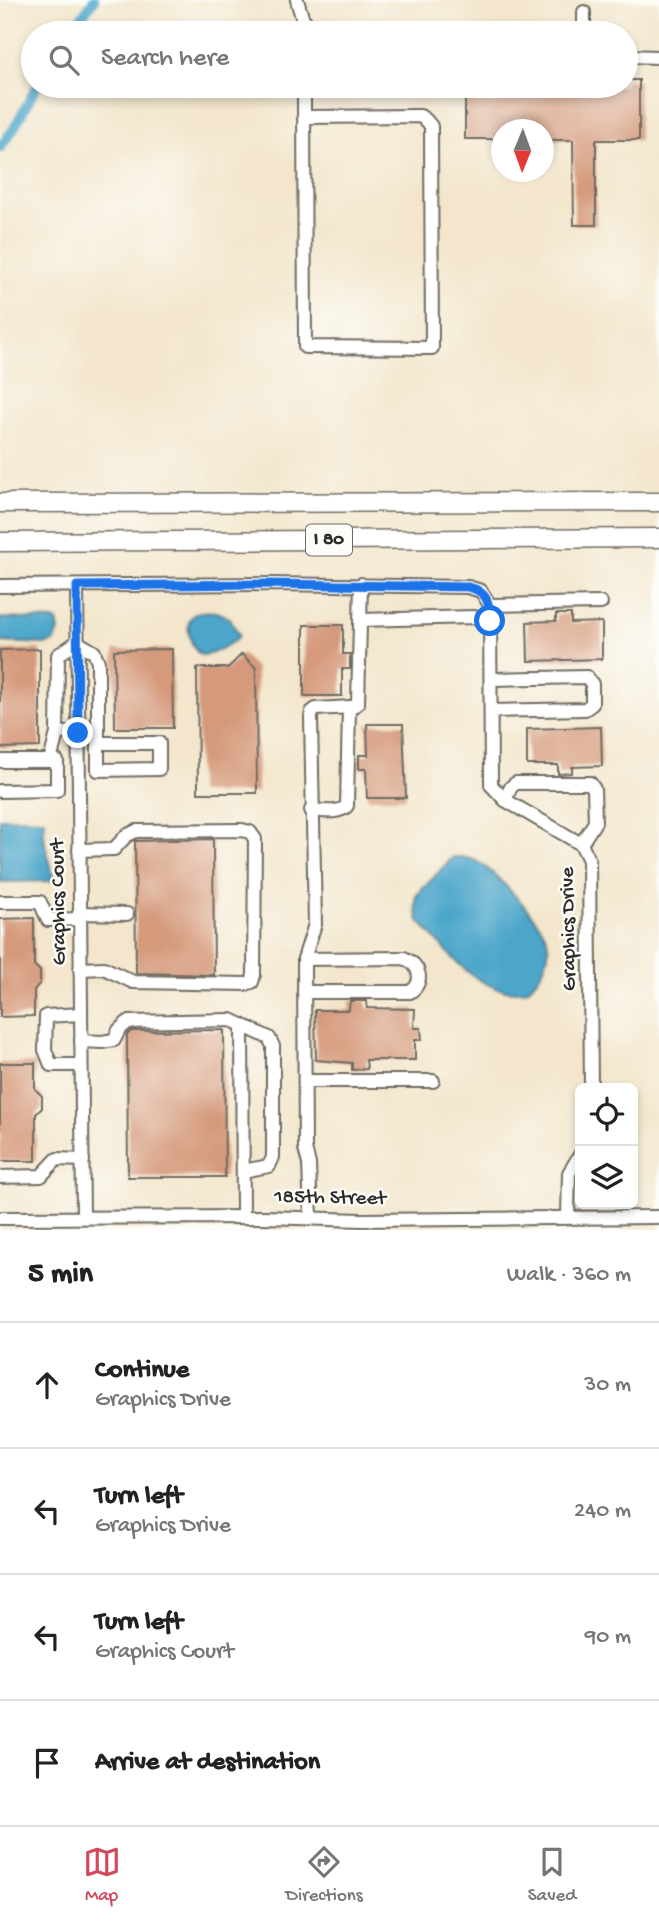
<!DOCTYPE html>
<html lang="en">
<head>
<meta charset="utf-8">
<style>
	:root { --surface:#fff; --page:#f2f2f2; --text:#222; --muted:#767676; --line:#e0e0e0; --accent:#d1495b }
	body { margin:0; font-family:"Gochi Hand",sans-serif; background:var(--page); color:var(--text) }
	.controls { position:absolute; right:21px; bottom:21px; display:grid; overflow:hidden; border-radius:10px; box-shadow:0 4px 10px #0003 }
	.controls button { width:63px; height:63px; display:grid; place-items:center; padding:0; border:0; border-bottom:2px solid var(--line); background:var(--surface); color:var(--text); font:35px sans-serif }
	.compass { position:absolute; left:491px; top:119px; width:63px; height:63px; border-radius:50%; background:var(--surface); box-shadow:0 4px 10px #0003; rotate:181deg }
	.stop { position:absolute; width:21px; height:21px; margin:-16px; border:5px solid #1a73e8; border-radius:50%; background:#fff }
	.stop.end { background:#1a73e8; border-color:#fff; box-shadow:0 2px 7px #0008 }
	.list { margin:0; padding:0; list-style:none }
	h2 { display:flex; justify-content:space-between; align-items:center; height:91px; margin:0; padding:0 28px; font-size:30px }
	h2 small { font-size:23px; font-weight:400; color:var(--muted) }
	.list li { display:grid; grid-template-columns:46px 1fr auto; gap:21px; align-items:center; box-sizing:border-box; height:126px; padding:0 28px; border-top:2px solid var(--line) }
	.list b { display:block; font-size:26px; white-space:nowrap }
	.list p { margin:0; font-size:23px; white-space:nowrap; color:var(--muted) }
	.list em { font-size:23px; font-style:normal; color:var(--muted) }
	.icon { flex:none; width:38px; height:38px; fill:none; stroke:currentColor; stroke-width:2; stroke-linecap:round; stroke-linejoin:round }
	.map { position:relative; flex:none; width:659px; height:1230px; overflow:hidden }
	.search { position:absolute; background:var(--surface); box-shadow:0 4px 10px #0003; left:21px; right:21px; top:21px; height:77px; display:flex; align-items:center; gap:18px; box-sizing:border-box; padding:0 24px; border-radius:38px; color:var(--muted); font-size:26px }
	.sheet { height:595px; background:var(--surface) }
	nav { display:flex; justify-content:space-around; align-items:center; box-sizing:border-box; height:98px; border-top:2px solid var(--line); background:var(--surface); font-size:19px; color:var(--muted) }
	nav a { display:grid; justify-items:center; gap:4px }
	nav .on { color:var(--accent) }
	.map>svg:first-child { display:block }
</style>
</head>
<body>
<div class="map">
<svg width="659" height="1230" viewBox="0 0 659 1230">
	<rect width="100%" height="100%" fill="#fdfcf7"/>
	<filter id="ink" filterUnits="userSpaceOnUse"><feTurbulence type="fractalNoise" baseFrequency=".0143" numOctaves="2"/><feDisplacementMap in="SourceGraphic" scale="14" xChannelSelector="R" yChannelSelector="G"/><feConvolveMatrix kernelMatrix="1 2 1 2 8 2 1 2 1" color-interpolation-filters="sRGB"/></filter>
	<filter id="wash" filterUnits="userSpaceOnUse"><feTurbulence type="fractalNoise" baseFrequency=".00686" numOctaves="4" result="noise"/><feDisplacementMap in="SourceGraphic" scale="28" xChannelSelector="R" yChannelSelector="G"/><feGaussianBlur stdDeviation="1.57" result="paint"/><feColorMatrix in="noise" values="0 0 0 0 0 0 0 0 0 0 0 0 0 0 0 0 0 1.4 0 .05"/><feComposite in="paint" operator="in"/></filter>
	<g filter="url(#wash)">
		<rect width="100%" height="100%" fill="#f3e6cc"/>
		<!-- water -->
		<g fill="#4ca6ca" stroke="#3c687a" stroke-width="2">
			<path d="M218,612L230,619L239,635L237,639C227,645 213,656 201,655C191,649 182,622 195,614C200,610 212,612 218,612Z"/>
			<path d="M0,618L53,620L57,621L59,631L54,642L47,644L0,642Z"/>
			<path d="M0,818L43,819L45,822C40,844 53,860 53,881L0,882Z"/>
			<path d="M453,857C463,857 470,857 478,862C494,871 546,925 548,943C550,963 540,977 527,990C479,999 449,952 419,921L416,909V896Z"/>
		</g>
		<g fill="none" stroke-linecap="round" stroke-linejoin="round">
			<!-- canal -->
			<g stroke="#4ca6ca" stroke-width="10">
				<path d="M70,33L94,0"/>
				<path d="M0,148C4,141 10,135 14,128C22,114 29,100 37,86"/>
			</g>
		</g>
		<g id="blocks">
			<!-- building -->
			<g fill="#d59a7c">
				<path d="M626,80H639V140H596V225H574L573,140H543V130H501V139H465V86H626Z"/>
				<path d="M556,614H571V623L602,622V659L528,661L527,622L556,621Z"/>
				<path d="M304,625H343V654H350V669H342V696H304Z"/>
				<path d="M40,649V747L0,748V650Z"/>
				<path d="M172,649L173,728H115L114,650Z"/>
				<path d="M242,654L256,668L257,793H198L197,668H228Z"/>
				<path d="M367,724H403L406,798H367L366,769H359V755H368Z"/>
				<path d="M601,727L602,766L572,767V773L558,774V765H527V729Z"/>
				<path d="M213,839L214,975L136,973L135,841Z"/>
				<path d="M34,918V965L40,971V983L34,990V1016L0,1017V919Z"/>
				<path d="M350,1001H366L367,1008L415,1009L414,1028H421L422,1040H415V1060H366L367,1069L352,1070V1063L316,1060L315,1010H349Z"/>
				<path d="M224,1030L225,1177H128L127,1035L131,1031Z"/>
				<path d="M0,1063H35V1089L42,1096V1108L36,1114V1161H0Z"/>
			</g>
		</g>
	</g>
	<g filter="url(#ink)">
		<use href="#blocks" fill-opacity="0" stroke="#716c63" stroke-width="2"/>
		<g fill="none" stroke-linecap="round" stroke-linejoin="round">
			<!-- minor casing -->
			<g stroke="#716c63" stroke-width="16">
				<g id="minor">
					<path d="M297,0L302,17L314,33"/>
					<path d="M584,33V12"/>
					<path d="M626,56L659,57"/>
					<path d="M304,117L420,116L426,120L431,126L432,348L305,347L304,95L306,86"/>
					<path d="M0,586L271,584L468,587L481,591L490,605L491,785L505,800L581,844L589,860L591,1088"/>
					<path d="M77,586L83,1217"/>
					<path d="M490,605L601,603"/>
					<path d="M361,620L474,617L490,621"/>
					<path d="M491,679L587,677L592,684V704L585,709L491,711"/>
					<path d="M98,732V770L159,769V743H98"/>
					<path d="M0,761H57V790L0,791"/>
					<path d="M50,761L57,733L58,655L77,642L94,652L98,662V732L57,733"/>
					<path d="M505,800L511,787L516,783H590L594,789L595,822L581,844"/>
					<path d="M311,810C323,811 338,814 347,806L349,707"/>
					<path d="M79,850L114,849L126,836L136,831L242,830L250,832L255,839L254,975L252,982L246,984L133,982L104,968L80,969"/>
					<path d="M0,902H40L48,920L80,919"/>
					<path d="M79,913L127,914"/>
					<path d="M304,959L404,958C420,965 425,982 410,992H304"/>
					<path d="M81,1014L46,1016L45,1050L51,1065H81"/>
					<path d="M242,1025L269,1038L273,1046V1157L269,1166L243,1171"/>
					<path d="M81,1041L102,1042L114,1040L119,1030L128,1022L231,1020L242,1025L243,1217"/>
					<path d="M305,1081H433"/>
					<path d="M0,1177L41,1176L57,1159L83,1160"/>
					<path d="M568,1216L569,1173L580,1155"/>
					<path d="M0,1218L264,1217L362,1220L659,1217"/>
					<path d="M311,1218L309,1164L305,1149L304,959L315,924L311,718L312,712L316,709L352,707L358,703L361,584"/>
				</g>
			</g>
			<!-- highway casing -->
			<g stroke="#716c63" stroke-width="21">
				<g id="highway">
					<path d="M0,503L659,502"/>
					<path d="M0,542L659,538"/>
				</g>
			</g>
			<!-- minor -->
			<use href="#minor" stroke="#fff" stroke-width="12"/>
			<!-- highway -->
			<use href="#highway" stroke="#fff" stroke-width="18"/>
		</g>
	</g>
	<g fill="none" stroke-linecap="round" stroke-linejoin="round" filter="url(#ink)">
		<!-- route -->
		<path stroke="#1a73e8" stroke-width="9" d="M78,733L77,586L271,584L468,587C487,591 490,603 490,621"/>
	</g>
	<g text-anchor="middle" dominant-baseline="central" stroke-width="5" stroke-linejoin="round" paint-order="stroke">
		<!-- shield labels -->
		<rect fill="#fdfcf7" stroke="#6a6a68" stroke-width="2" x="306" y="524.5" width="46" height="31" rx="5"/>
		<g font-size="19" font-weight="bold" fill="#2b2b2b">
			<text x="329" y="540">I 80</text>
		</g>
		<!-- street labels -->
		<g font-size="21" fill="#2b2b2b" stroke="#fdfcf7">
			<text transform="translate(60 902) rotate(-91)">Graphics Court</text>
			<text transform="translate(570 929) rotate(-91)">Graphics Drive</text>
			<text transform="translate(330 1199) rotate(1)">185th Street</text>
		</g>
	</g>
</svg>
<div class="controls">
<button><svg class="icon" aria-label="locate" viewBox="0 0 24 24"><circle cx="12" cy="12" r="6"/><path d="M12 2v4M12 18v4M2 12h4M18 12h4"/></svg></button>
<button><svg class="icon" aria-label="layers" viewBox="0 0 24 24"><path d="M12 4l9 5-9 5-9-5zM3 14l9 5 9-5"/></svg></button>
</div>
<svg class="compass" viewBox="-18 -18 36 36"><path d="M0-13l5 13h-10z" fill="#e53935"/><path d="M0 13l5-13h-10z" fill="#767676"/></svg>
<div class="stop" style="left:490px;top:621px"></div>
<div class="stop end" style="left:78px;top:733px"></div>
<div class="search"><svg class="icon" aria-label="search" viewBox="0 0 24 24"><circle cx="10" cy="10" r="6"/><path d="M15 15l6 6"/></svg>Search here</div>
</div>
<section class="sheet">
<h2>5 min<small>Walk · 360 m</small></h2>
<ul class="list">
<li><svg class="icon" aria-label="ahead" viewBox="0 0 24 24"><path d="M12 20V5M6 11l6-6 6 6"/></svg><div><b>Continue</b><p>Graphics Drive</p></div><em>30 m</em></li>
<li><svg class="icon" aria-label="left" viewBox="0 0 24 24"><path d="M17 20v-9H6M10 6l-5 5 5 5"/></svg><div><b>Turn left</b><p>Graphics Drive</p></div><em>240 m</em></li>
<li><svg class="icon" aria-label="left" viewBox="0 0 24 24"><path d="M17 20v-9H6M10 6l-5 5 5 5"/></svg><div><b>Turn left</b><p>Graphics Court</p></div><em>90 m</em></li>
<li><svg class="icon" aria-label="arrive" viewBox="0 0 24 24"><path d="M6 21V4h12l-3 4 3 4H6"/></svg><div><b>Arrive at destination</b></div></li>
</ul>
</section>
<nav>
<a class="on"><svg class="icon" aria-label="map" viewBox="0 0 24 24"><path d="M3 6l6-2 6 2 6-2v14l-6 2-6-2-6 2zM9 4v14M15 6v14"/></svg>Map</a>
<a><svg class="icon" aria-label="directions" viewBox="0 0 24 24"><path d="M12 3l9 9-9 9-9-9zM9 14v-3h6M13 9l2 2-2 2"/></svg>Directions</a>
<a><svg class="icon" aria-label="saved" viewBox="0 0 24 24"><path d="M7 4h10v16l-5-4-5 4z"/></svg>Saved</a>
</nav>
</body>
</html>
